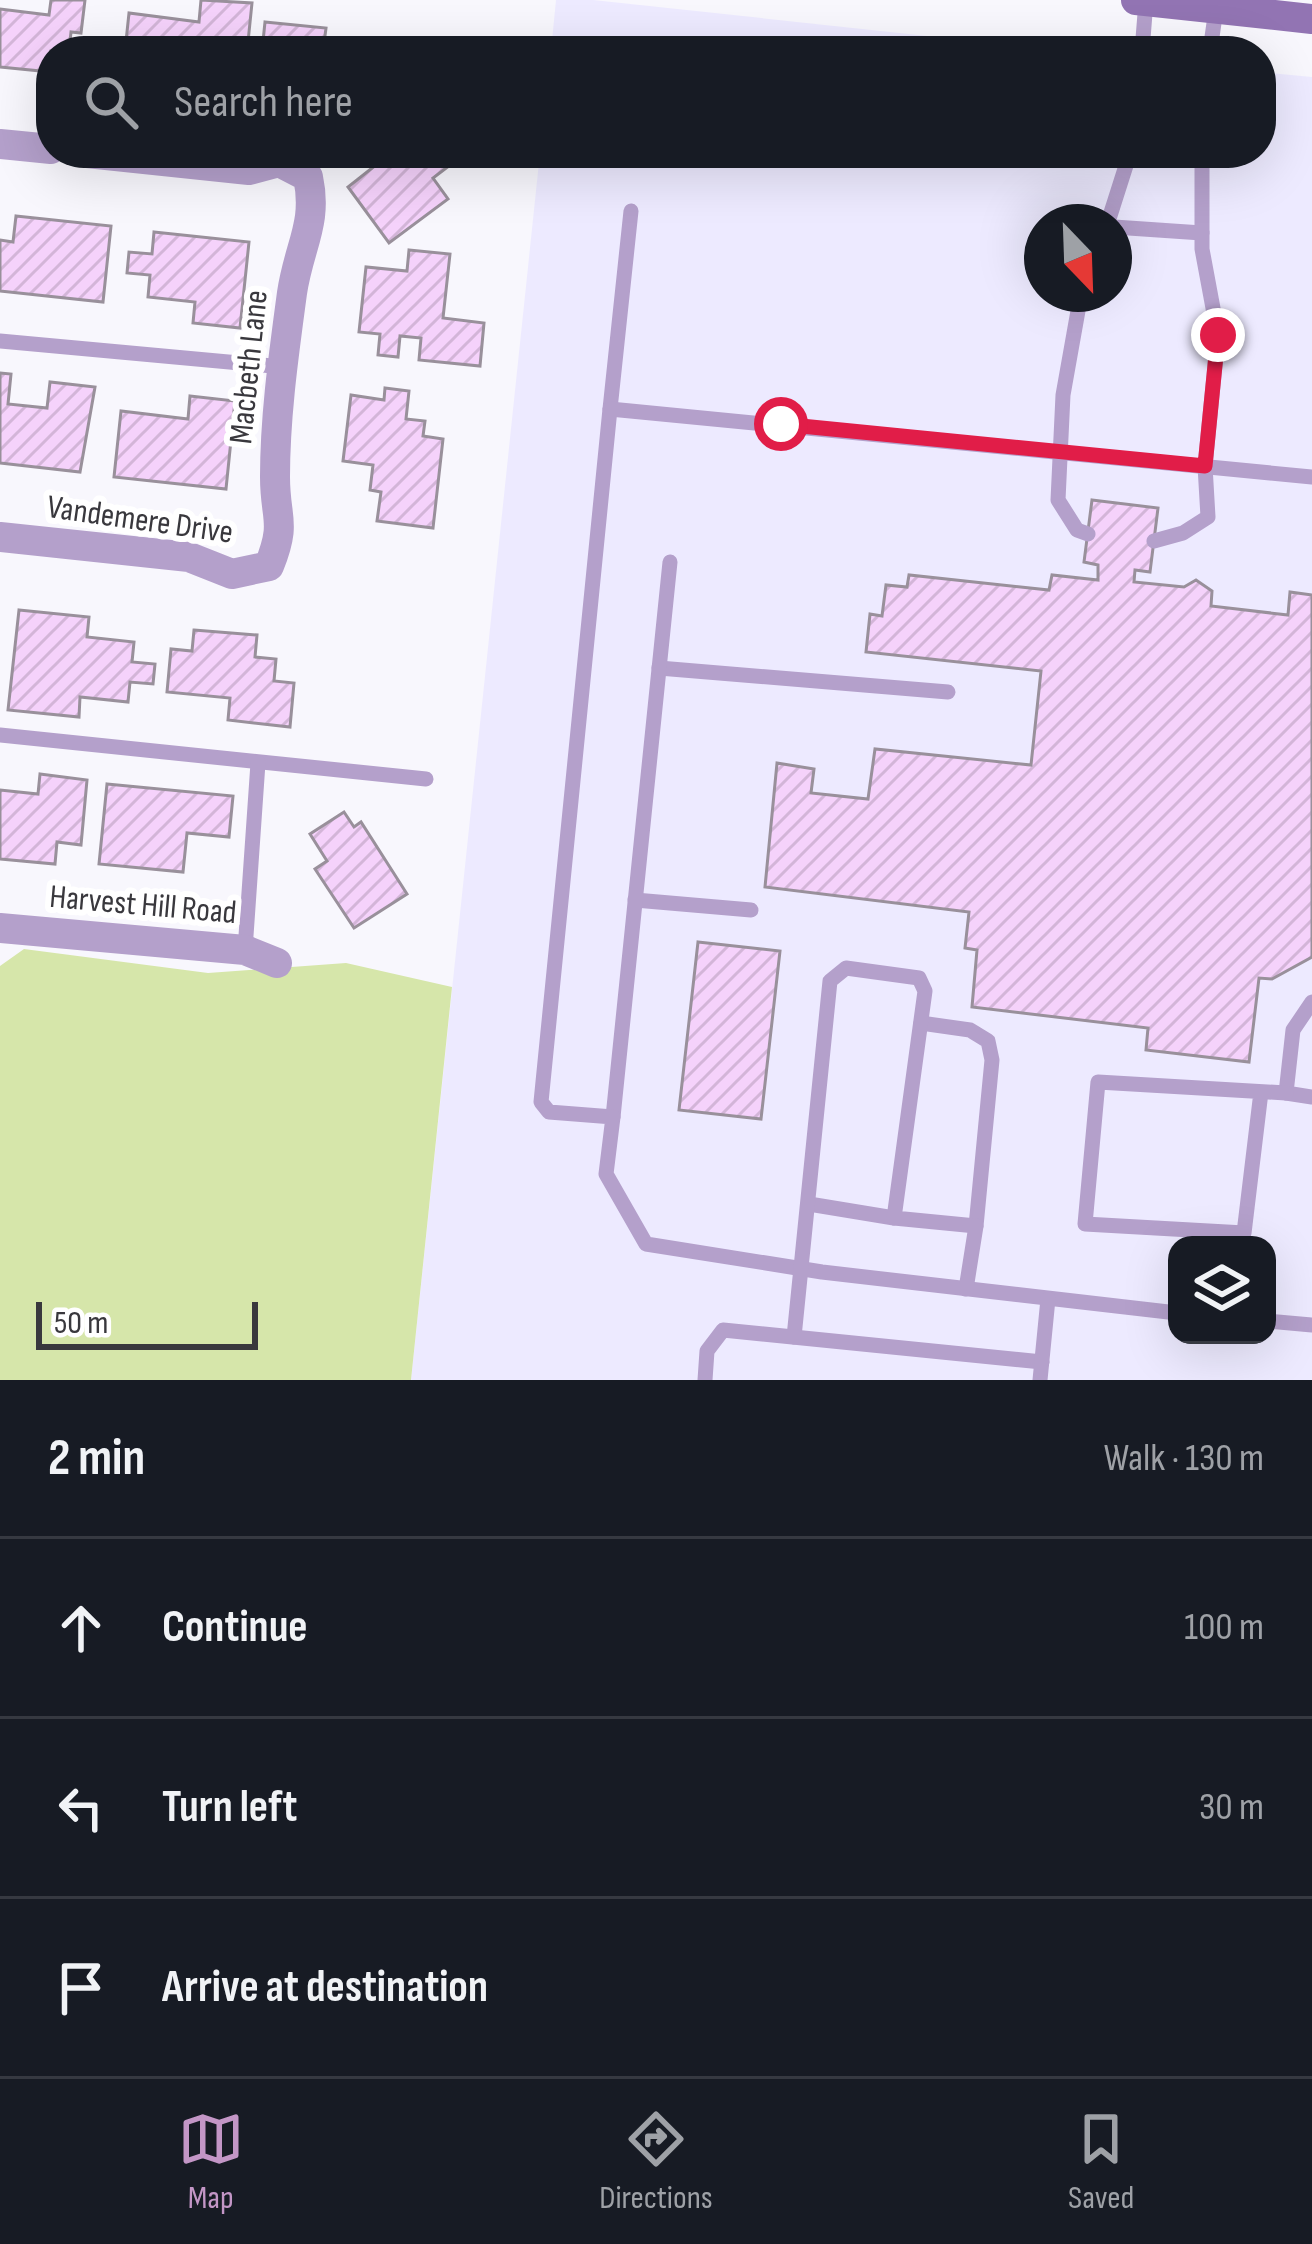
<!DOCTYPE html>
<html lang="en">
<head>
<meta charset="utf-8">
<style>
	:root { --surface:#171b24; --page:#242831; --text:#f1f3f6; --muted:#9ea1a6; --line:#363941; --accent:#c396c6 }
	body { margin:0; font-family:"Sofia Sans Condensed",sans-serif; background:var(--page); color:var(--text) }
	.controls { position:absolute; right:36px; bottom:36px; display:grid; overflow:hidden; border-radius:24px; box-shadow:0 12px 48px #0002 }
	.controls button { width:108px; height:108px; display:grid; place-items:center; padding:0; border:0; border-bottom:3px solid var(--line); background:var(--surface); color:var(--text); font:60px sans-serif }
	.compass { position:absolute; left:1024px; top:204px; width:108px; height:108px; border-radius:50%; background:var(--surface); box-shadow:0 12px 48px #0002; rotate:157deg }
	.scale { position:absolute; left:36px; bottom:30px; width:222px; box-sizing:border-box; padding-left:12px; border:6px solid #39383d; border-top:0; font-size:33px; line-height:42px; white-space:nowrap; color:#39383d; -webkit-text-stroke:9px #fff; paint-order:stroke }
	.stop { position:absolute; width:36px; height:36px; margin:-27px; border:9px solid #e11d48; border-radius:50%; background:#fff }
	.stop.end { background:#e11d48; border-color:#fff; box-shadow:0 3px 12px #0008 }
	.list { margin:0; padding:0; list-style:none }
	h2 { display:flex; justify-content:space-between; align-items:center; height:156px; margin:0; padding:0 48px; font-size:51px }
	h2 small { font-size:39px; font-weight:400; color:var(--muted) }
	.list li { display:grid; grid-template-columns:78px 1fr auto; gap:36px; align-items:center; box-sizing:border-box; height:180px; padding:0 48px; border-top:3px solid var(--line) }
	.list b { display:block; font-size:45px; white-space:nowrap }
	.list em { font-size:39px; font-style:normal; color:var(--muted) }
	.icon { flex:none; width:66px; height:66px; fill:none; stroke:currentColor; stroke-width:2; stroke-linecap:round; stroke-linejoin:round }
	.map { position:relative; flex:none; width:1312px; height:1380px; overflow:hidden }
	.search { position:absolute; background:var(--surface); box-shadow:0 12px 48px #0002; left:36px; right:36px; top:36px; height:132px; display:flex; align-items:center; gap:30px; box-sizing:border-box; padding:0 42px; border-radius:48px; color:var(--muted); font-size:45px }
	.sheet { height:696px; background:var(--surface) }
	nav { display:flex; justify-content:space-around; align-items:center; box-sizing:border-box; height:168px; border-top:3px solid var(--line); background:var(--surface); font-size:33px; color:var(--muted) }
	nav a { display:grid; justify-items:center; gap:6px }
	nav .on { color:var(--accent) }
	.map>svg:first-child { display:block }
</style>
</head>
<body>
<div class="map">
<svg width="1312" height="1380" viewBox="0 0 1312 1380">
	<defs>
		<pattern id="building-hatch" width="6" height="6" patternUnits="userSpaceOnUse" patternTransform="scale(3)"><rect width="6" height="6" fill="#f5d2fb"/><path d="M-1 1l2-2M0 6l6-6M5 7l2-2" fill="none" stroke="#d3b5d8"/></pattern>
	</defs>
	<rect width="100%" height="100%" fill="#f8f7fd"/>
	<!-- built -->
	<g fill="#edeaff" fill-rule="evenodd">
		<path d="M556,0H593L1068,51H551Z"/>
		<path d="M1261,72L1312,77V1380H411L540,153H1261ZM1042,222H1114V294H1042ZM1177,1245H1267V1335H1177Z"/>
	</g>
	<!-- green -->
	<path fill="#d6e6aa" d="M24,949L208,973L346,963L452,987L411,1380H0V966Z"/>
	<!-- building -->
	<g fill="url(#building-hatch)" stroke="#99909b" stroke-width="3">
		<path d="M51,0H85L81,33L71,32L69,51H51V72L0,67V9L49,15Z"/>
		<path d="M201,0L252,3L248,42L216,38L214,51H125L129,13L199,22Z"/>
		<path d="M265,22L326,28L323,51H262Z"/>
		<path d="M391,153H466L433,178L448,199L389,243L348,187Z"/>
		<path d="M16,216L111,226L103,302L0,291V240L13,242Z"/>
		<path d="M154,232L249,242L240,328L193,323L195,302L148,297L150,275L127,273L129,252L152,254Z"/>
		<path d="M409,250L450,254L443,318L484,323L480,366L419,360L421,338L400,336L398,357L378,355L380,334L359,332L366,267L407,271Z"/>
		<path d="M0,373L11,374L8,404L47,408L50,382L95,387L80,472L0,463Z"/>
		<path d="M385,388L409,391L406,419L425,421L423,436L443,439L433,528L377,521L381,492L370,490L373,465L343,461L351,395L384,400Z"/>
		<path d="M190,396L235,401L226,489L114,477L121,411L188,419Z"/>
		<path d="M1092,500L1158,508L1150,572L1135,570L1134,582L1184,587L1196,580L1212,591L1211,606L1288,615L1290,592L1312,595V957L1272,979L1259,978L1249,1062L1146,1050L1148,1028L972,1007L977,950L965,948L969,912L765,887L777,763L814,769L811,793L868,799L875,749L1031,765L1041,671L866,652L870,614L882,616L886,585L907,587L909,575L1049,590L1052,575L1098,580V565L1084,562Z"/>
		<path d="M19,610L89,617L87,637L134,642L132,662L155,664L153,684L130,682L128,702L80,697L79,717L8,710Z"/>
		<path d="M194,630L257,635L255,657L276,659L274,681L294,683L290,727L228,720L230,698L167,692L171,649L192,651Z"/>
		<path d="M40,774L87,780L81,845L57,842L55,864L0,859V790L38,794Z"/>
		<path d="M107,784L233,796L229,837L187,833L183,872L99,864Z"/>
		<path d="M344,812L354,827L361,822L407,894L354,928L315,869L327,861L310,834Z"/>
		<path d="M698,942L780,951L761,1119L679,1110Z"/>
	</g>
	<g fill="none" stroke-linecap="round" stroke-linejoin="round">
		<!-- service -->
		<g stroke="#b4a0cb" stroke-width="15">
			<path d="M1142,51L1146,1"/>
			<path d="M1210,51L1216,9"/>
			<path d="M1108,222L1130,153"/>
			<path d="M1114,227L1202,233"/>
			<path d="M1081,294L1063,395L1058,500L1077,530L1088,534"/>
			<path d="M0,341L283,367"/>
			<path d="M610,409L631,211"/>
			<path d="M1154,541L1183,533L1208,517L1205,466L1218,335L1202,249V153"/>
			<path d="M659,668L948,692"/>
			<path d="M0,735L426,779"/>
			<path d="M635,900L751,910"/>
			<path d="M245,950L258,763"/>
			<path d="M1312,1002L1293,1030L1286,1093L1312,1097"/>
			<path d="M921,1023L970,1030L988,1041L992,1060L976,1226"/>
			<path d="M1261,1092L1244,1233L1085,1224L1098,1082L1286,1093"/>
			<path d="M613,1117L670,562"/>
			<path d="M809,1204L894,1218"/>
			<path d="M1177,1313L822,1272L646,1244L606,1174L613,1117L549,1112L541,1102L610,409L1312,477"/>
			<path d="M1267,1321L1312,1325"/>
			<path d="M794,1337L830,981L846,968L919,978L925,991L894,1218L976,1226L966,1289"/>
			<path d="M705,1380L707,1351L723,1330L1042,1362"/>
			<path d="M1040,1380L1048,1299"/>
		</g>
		<!-- minor -->
		<g stroke="#b4a0cb" stroke-width="30">
			<path d="M0,144L51,149"/>
			<path d="M0,537L189,557L232,574L269,566C287,521 275,520 275,477C275,415 284,353 292,293C299,245 318,224 308,177L279,162L249,170L87,153"/>
			<path d="M0,928L245,950L277,963"/>
		</g>
		<!-- secondary -->
		<path stroke="#9274b3" stroke-width="30" d="M1136,0L1312,19"/>
	</g>
	<g fill="none" stroke-linecap="round" stroke-linejoin="round">
		<!-- route -->
		<path stroke="#e11d48" stroke-width="15" d="M781,424L1205,466L1218,335"/>
	</g>
	<g text-anchor="middle" dominant-baseline="central" stroke-width="12" stroke-linejoin="round" paint-order="stroke">
		<!-- street labels -->
		<g font-size="33" fill="#39383d" stroke="#fff">
			<text transform="translate(249 367) rotate(-84)">Macbeth Lane</text>
			<text transform="translate(140 520) rotate(8)">Vandemere Drive</text>
			<text transform="translate(143 905) rotate(5)">Harvest Hill Road</text>
		</g>
	</g>
</svg>
<div class="controls">
<button><svg class="icon" aria-label="layers" viewBox="0 0 24 24"><path d="M12 4l9 5-9 5-9-5zM3 14l9 5 9-5"/></svg></button>
</div>
<svg class="compass" viewBox="-18 -18 36 36"><path d="M0-13l5 13h-10z" fill="#e53935"/><path d="M0 13l5-13h-10z" fill="#9ea1a6"/></svg>
<div class="scale">50 m</div>
<div class="stop" style="left:781px;top:424px"></div>
<div class="stop end" style="left:1218px;top:335px"></div>
<div class="search"><svg class="icon" aria-label="search" viewBox="0 0 24 24"><circle cx="10" cy="10" r="6"/><path d="M15 15l6 6"/></svg>Search here</div>
</div>
<section class="sheet">
<h2>2 min<small>Walk · 130 m</small></h2>
<ul class="list">
<li><svg class="icon" aria-label="ahead" viewBox="0 0 24 24"><path d="M12 20V5M6 11l6-6 6 6"/></svg><div><b>Continue</b></div><em>100 m</em></li>
<li><svg class="icon" aria-label="left" viewBox="0 0 24 24"><path d="M17 20v-9H6M10 6l-5 5 5 5"/></svg><div><b>Turn left</b></div><em>30 m</em></li>
<li><svg class="icon" aria-label="arrive" viewBox="0 0 24 24"><path d="M6 21V4h12l-3 4 3 4H6"/></svg><div><b>Arrive at destination</b></div></li>
</ul>
</section>
<nav>
<a class="on"><svg class="icon" aria-label="map" viewBox="0 0 24 24"><path d="M3 6l6-2 6 2 6-2v14l-6 2-6-2-6 2zM9 4v14M15 6v14"/></svg>Map</a>
<a><svg class="icon" aria-label="directions" viewBox="0 0 24 24"><path d="M12 3l9 9-9 9-9-9zM9 14v-3h6M13 9l2 2-2 2"/></svg>Directions</a>
<a><svg class="icon" aria-label="saved" viewBox="0 0 24 24"><path d="M7 4h10v16l-5-4-5 4z"/></svg>Saved</a>
</nav>
</body>
</html>
